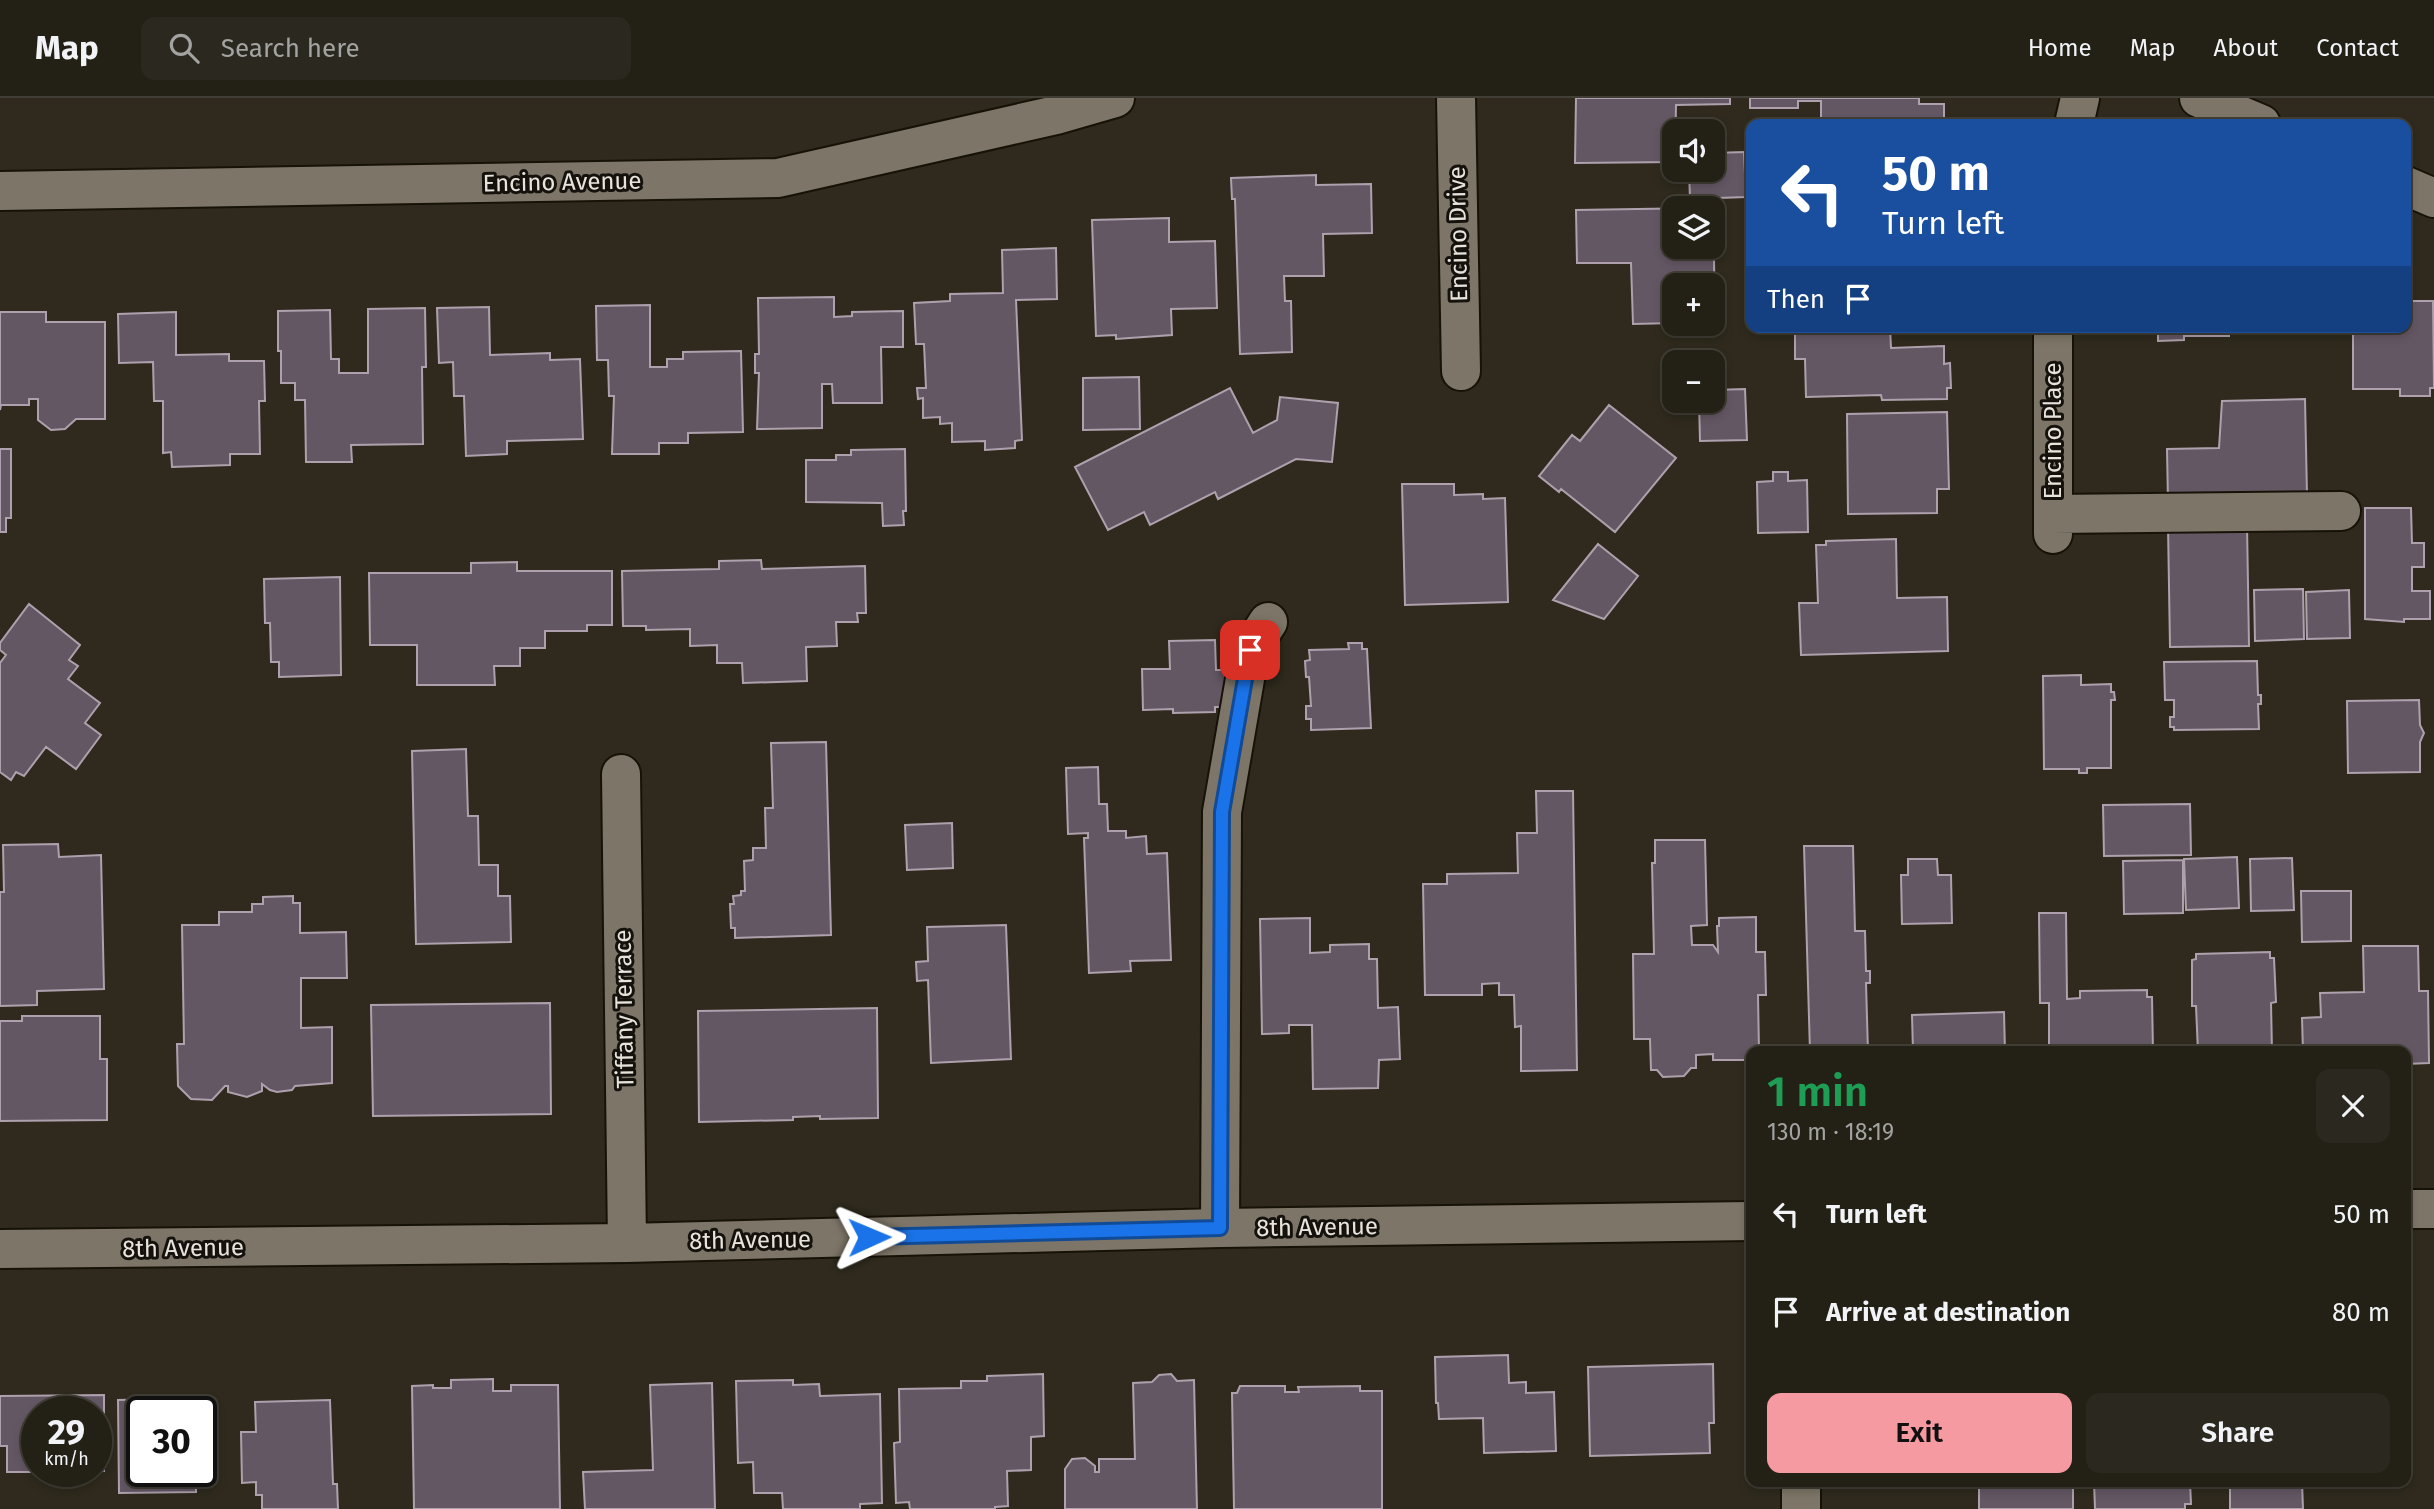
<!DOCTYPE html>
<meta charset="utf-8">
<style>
:root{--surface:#232016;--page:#2b281f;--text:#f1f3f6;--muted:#a3a3a1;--line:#403e35;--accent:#f49aa0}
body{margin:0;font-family:"Fira Sans",sans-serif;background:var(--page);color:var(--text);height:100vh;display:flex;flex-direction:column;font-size:26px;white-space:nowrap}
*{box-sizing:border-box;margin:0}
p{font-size:23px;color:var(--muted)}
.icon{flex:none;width:38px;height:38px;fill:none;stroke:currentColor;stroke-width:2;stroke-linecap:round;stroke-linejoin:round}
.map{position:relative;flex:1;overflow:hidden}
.side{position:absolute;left:1746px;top:948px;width:665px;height:441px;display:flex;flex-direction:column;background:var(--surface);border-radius:14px;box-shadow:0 4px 10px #0003,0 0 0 2px var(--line)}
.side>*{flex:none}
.banner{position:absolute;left:1746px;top:21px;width:665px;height:214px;border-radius:14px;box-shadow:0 4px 10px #0003,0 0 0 2px var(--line);background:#1a4fa0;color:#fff;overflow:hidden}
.tools{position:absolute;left:1662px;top:21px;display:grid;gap:14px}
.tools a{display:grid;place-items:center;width:63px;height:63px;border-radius:14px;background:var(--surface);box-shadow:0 4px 10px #0003,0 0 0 2px var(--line);font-size:35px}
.speed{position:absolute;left:21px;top:1298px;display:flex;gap:14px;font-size:35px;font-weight:700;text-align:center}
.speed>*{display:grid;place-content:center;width:91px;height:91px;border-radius:50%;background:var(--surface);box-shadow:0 4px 10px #0003,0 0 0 2px var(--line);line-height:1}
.speed small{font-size:18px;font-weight:400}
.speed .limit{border:4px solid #111;border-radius:10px;background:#fff;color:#111}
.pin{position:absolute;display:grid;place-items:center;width:60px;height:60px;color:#fff;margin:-30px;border-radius:14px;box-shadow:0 4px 10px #0006}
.me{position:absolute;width:77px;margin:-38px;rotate:89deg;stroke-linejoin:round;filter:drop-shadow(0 0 5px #0008)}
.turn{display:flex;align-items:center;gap:24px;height:147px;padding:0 21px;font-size:32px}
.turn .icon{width:91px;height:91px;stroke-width:2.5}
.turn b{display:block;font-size:49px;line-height:60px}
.then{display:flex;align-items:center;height:66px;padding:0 21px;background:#0003;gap:14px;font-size:26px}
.round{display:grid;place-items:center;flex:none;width:74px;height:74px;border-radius:14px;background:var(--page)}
.head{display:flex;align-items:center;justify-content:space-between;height:119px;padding:0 21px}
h1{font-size:42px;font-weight:600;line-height:52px;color:#1e9e55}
.primary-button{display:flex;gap:14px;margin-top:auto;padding:14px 21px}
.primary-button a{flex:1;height:80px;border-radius:14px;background:var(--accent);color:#111;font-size:28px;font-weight:600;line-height:80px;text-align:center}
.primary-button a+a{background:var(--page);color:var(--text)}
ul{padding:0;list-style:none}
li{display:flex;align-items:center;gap:21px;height:98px;padding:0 21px}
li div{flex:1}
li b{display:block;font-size:26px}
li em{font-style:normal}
header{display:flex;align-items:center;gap:42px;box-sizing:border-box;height:98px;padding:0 35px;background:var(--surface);border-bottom:2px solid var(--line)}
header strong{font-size:33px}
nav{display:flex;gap:38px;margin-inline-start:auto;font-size:24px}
.search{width:490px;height:63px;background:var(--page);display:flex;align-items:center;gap:18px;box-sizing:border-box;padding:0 24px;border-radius:14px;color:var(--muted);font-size:26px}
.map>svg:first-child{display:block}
.building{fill:#635763;stroke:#aea1ad;stroke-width:2}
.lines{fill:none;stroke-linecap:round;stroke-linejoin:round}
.minor-casing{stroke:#171207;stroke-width:42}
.minor{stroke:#7d7668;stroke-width:38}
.route-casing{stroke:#114b97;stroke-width:18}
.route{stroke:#1a73e8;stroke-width:12}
.labels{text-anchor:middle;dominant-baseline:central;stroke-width:6;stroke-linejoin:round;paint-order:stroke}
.street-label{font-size:24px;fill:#e8e4dc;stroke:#15120d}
</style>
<header>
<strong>Map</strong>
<div class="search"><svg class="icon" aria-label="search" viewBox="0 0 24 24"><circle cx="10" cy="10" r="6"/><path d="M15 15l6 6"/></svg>Search here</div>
<nav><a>Home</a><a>Map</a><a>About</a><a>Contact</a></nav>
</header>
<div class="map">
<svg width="2434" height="1411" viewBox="0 0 2434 1411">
<rect width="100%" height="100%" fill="#2f2a1d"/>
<path class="building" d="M 1576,0 L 1730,0 L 1730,6 L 1676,7 L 1675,64 L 1575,65 Z
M 1750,0 L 1919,0 L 1919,6 L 1944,6 L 1944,26 L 1821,26 L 1821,3 L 1798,3 L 1798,10 L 1750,10 Z
M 1744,54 L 1746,99 L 1690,101 L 1689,72 L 1713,72 L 1713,55 Z
M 1316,77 L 1316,87 L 1371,86 L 1372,135 L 1323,136 L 1324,178 L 1284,178 L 1285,203 L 1291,203 L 1292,254 L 1240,256 L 1235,101 L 1232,101 L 1231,80 Z
M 1675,110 L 1675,149 L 1701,149 L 1701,162 L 1714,162 L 1715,220 L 1713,220 L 1713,187 L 1675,187 L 1675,225 L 1633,226 L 1631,165 L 1577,165 L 1576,112 L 1700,110 Z
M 1169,120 L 1169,144 L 1215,143 L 1217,210 L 1171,211 L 1172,237 L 1116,241 L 1116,237 L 1096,238 L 1092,122 Z
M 1056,150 L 1057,201 L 1016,202 L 1022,342 L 1015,343 L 1015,350 L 985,352 L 985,343 L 952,344 L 952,325 L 940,326 L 940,319 L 923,320 L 923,300 L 918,301 L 917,290 L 926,290 L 924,246 L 916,246 L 914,205 L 950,203 L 950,196 L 1003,195 L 1002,152 Z
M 834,199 L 834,219 L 852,218 L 852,214 L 903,213 L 903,249 L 881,249 L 882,305 L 833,305 L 832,286 L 822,286 L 822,330 L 757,331 L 759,275 L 755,275 L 755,256 L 759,256 L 758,200 Z
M 2406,203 L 2433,203 L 2434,290 L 2430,290 L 2430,298 L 2400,298 L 2400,291 L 2353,291 L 2353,229 L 2406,229 Z
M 650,207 L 650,269 L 667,269 L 667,261 L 683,261 L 683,254 L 741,253 L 743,334 L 688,335 L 688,345 L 659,345 L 659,356 L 612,356 L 614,298 L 609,298 L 608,262 L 597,262 L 596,208 Z
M 489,209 L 490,257 L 550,255 L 550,262 L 580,261 L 583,341 L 507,343 L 507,356 L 466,358 L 464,298 L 454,298 L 453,264 L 439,265 L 437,210 Z
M 425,210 L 426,269 L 422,269 L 423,346 L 351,347 L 352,364 L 306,364 L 305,302 L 295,302 L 295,285 L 281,285 L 281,253 L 278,253 L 278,213 L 330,212 L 331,261 L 339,261 L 339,275 L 368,275 L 368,211 Z
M 0,214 L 46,214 L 46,224 L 105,224 L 105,321 L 76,321 L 65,331 L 51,332 L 38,322 L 38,301 L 29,301 L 29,307 L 1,307 L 0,312 Z
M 176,214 L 176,257 L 229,256 L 229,263 L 264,263 L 265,303 L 259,303 L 260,356 L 230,356 L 230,367 L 172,369 L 171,354 L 163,355 L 163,303 L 154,303 L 153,264 L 119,265 L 118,216 Z
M 1795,229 L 1890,229 L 1891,250 L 1944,248 L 1944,266 L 1950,265 L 1951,290 L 1947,290 L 1947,301 L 1882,302 L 1881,297 L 1806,299 L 1805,261 L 1795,261 Z
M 2154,229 L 2229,229 L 2229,238 L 2184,238 L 2184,242 L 2158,243 L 2158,231 L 2154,231 Z
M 1139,279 L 1140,331 L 1083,332 L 1083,280 Z
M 1230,290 L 1253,335 L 1277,322 L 1280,299 L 1338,305 L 1332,364 L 1296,361 L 1218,401 L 1215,394 L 1150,427 L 1144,414 L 1108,432 L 1075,369 Z
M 1745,291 L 1747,342 L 1700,343 L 1699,303 L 1713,303 L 1713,292 Z
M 2305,301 L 2307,397 L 2168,404 L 2167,351 L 2219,350 L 2222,303 Z
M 1609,307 L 1676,360 L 1615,434 L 1561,391 L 1559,394 L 1539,378 L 1572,337 L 1580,343 Z
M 1947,314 L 1949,391 L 1937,391 L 1937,415 L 1848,416 L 1847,316 Z
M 0,351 L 11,351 L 11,420 L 6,420 L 6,434 L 0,434 Z
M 905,351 L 906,413 L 903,413 L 904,427 L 883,428 L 882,405 L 806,404 L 806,362 L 836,362 L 836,357 L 851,357 L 851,352 Z
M 1773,374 L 1788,374 L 1788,383 L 1807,382 L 1808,434 L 1758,435 L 1757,384 L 1773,383 Z
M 1402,386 L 1454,386 L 1454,397 L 1483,396 L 1483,401 L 1505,400 L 1508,504 L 1405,507 Z
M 2365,410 L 2411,410 L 2412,445 L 2424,445 L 2424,469 L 2412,469 L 2412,493 L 2430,493 L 2430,521 L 2404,521 L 2404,524 L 2365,521 Z
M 2247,426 L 2249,548 L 2170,549 L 2168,427 Z
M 1896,441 L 1897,500 L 1947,499 L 1948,553 L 1801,557 L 1799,505 L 1818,505 L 1816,447 L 1826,447 L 1826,443 Z
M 1598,446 L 1638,478 L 1604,521 L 1553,502 Z
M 761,462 L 762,471 L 865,468 L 866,515 L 857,515 L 858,524 L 836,524 L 837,548 L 806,549 L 807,583 L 743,585 L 742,565 L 717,565 L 717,547 L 690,548 L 690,531 L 646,532 L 646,528 L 623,528 L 622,473 L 719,471 L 719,463 Z
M 517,464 L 517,473 L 612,473 L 612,527 L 587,527 L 587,533 L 545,533 L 545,550 L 520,550 L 520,568 L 494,568 L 495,587 L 417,587 L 417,547 L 370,547 L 369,475 L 471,475 L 471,465 Z
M 340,479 L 341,577 L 279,579 L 279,564 L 271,564 L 270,525 L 265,525 L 264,481 Z
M 2303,491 L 2304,541 L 2255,543 L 2254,492 Z
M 2349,492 L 2350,540 L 2307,541 L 2306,494 Z
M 29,506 L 80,547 L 69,562 L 78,568 L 68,581 L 100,605 L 85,625 L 101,637 L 76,671 L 46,649 L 24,678 L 16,674 L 11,682 L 0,674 L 0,565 L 6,557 L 0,552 L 0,545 Z
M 1215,542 L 1216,572 L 1231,572 L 1231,609 L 1215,609 L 1215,614 L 1173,615 L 1173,611 L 1143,612 L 1142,571 L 1170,571 L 1169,543 Z
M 1348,545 L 1362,545 L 1362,551 L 1367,551 L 1371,630 L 1311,632 L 1311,621 L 1306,621 L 1306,608 L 1311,608 L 1309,579 L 1306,579 L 1305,563 L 1310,562 L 1309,552 L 1349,551 Z
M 2257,563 L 2258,597 L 2261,597 L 2261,606 L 2258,606 L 2259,631 L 2174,632 L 2174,629 L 2170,629 L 2170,619 L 2174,619 L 2174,602 L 2165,602 L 2164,564 Z
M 2081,577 L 2081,587 L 2111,586 L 2111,594 L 2114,594 L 2115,602 L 2111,602 L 2111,670 L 2087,670 L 2087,675 L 2079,675 L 2079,671 L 2044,671 L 2043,578 Z
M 2419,602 L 2420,627 L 2424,635 L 2420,644 L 2420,674 L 2348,675 L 2347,603 Z
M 826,644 L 831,837 L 735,840 L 735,830 L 731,830 L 730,806 L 734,806 L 733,798 L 741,797 L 741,793 L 745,793 L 744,763 L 753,762 L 753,750 L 766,750 L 765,710 L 773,710 L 771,645 Z
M 466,651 L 468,718 L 478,718 L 479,767 L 498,767 L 498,798 L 510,798 L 511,844 L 416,846 L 412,653 Z
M 1098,669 L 1099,706 L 1107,706 L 1108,733 L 1126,733 L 1126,740 L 1146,738 L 1147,756 L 1167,755 L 1171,862 L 1130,863 L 1131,873 L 1089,875 L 1084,740 L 1088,740 L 1088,735 L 1068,736 L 1066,670 Z
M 1536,693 L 1573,693 L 1577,972 L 1521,973 L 1521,928 L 1515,929 L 1514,897 L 1499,897 L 1499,885 L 1482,886 L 1482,897 L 1425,897 L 1423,786 L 1447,786 L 1447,776 L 1518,775 L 1517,735 L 1537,735 Z
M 2190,706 L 2191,757 L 2104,758 L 2103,707 Z
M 952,725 L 953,770 L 907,772 L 905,727 Z
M 1655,742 L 1705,742 L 1707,827 L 1691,828 L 1692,847 L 1713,847 L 1718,854 L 1717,828 L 1719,828 L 1719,820 L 1756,819 L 1756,854 L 1765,854 L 1766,897 L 1758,897 L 1759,954 L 1752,954 L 1752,962 L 1713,962 L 1713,956 L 1696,957 L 1696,970 L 1691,970 L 1684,978 L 1663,979 L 1657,972 L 1651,972 L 1650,941 L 1634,941 L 1633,856 L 1654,856 L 1652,765 L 1655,765 Z
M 58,746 L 59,759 L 101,757 L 104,891 L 37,893 L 37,907 L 0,908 L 0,794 L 4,794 L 3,747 Z
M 1804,748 L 1853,748 L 1855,833 L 1865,833 L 1866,873 L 1870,873 L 1870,885 L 1866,885 L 1868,954 L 1810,954 Z
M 2237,759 L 2239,810 L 2186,812 L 2184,761 Z
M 2292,760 L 2294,812 L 2251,813 L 2250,761 Z
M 1908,761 L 1937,761 L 1938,777 L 1951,777 L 1952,825 L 1902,826 L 1901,777 L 1908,777 Z
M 2183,762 L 2183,815 L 2124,816 L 2123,763 Z
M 2301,793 L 2351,793 L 2351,843 L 2302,844 Z
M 293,798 L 293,805 L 300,805 L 300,835 L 346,834 L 347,880 L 301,880 L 301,930 L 332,929 L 332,985 L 295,988 L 292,992 L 277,994 L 270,992 L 262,986 L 262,993 L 247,999 L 228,994 L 228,988 L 225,988 L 212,1002 L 191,1001 L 178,988 L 177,946 L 184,946 L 182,827 L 219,827 L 219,814 L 252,814 L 252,806 L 263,806 L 263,799 Z
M 2039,815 L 2066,815 L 2067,901 L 2080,900 L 2080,893 L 2147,892 L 2147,899 L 2152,899 L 2153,954 L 2049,954 L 2049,905 L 2040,905 Z
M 1310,820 L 1310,855 L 1330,854 L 1330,847 L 1369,846 L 1369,861 L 1377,861 L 1378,910 L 1398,909 L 1400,961 L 1379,962 L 1378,990 L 1313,991 L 1312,927 L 1289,927 L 1289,935 L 1262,936 L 1260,821 Z
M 1006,827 L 1011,961 L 931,965 L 928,882 L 917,883 L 916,864 L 928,863 L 927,829 Z
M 2363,848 L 2418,848 L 2419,893 L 2428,893 L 2429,965 L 2406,966 L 2406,954 L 2303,954 L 2302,920 L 2321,919 L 2320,895 L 2364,894 Z
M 2270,854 L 2270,860 L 2274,860 L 2276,904 L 2271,905 L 2272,954 L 2198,954 L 2196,908 L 2192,908 L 2192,862 L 2196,861 L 2196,856 Z
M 550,905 L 551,1016 L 373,1018 L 371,907 Z
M 877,910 L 878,1020 L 820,1021 L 820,1018 L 793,1019 L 793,1022 L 699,1024 L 698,913 Z
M 2004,914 L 2005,954 L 1913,954 L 1912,917 Z
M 22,918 L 100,918 L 100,961 L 107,961 L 107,1022 L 0,1023 L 0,923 L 22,923 Z
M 1508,1257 L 1509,1285 L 1526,1284 L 1526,1295 L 1554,1294 L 1556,1353 L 1484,1355 L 1483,1320 L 1439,1321 L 1438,1305 L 1436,1305 L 1435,1259 Z
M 1713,1266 L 1714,1325 L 1709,1325 L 1710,1355 L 1590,1358 L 1588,1269 Z
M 1043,1276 L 1044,1338 L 1031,1339 L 1031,1372 L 1007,1373 L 1008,1408 L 995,1409 L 995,1411 L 910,1411 L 909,1404 L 896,1405 L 894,1345 L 900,1344 L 899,1291 L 961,1290 L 961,1283 L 987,1283 L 987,1278 Z
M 1171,1276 L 1177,1283 L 1194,1282 L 1197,1411 L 1065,1411 L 1065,1371 L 1072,1361 L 1085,1360 L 1095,1368 L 1095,1374 L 1099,1374 L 1099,1361 L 1135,1361 L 1133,1285 L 1152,1284 L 1159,1277 Z
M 493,1281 L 493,1293 L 511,1293 L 511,1287 L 558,1287 L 560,1411 L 414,1411 L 412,1288 L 433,1287 L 433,1290 L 451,1290 L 451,1282 Z
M 793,1282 L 793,1287 L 819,1286 L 820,1298 L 880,1296 L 882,1405 L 860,1406 L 860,1411 L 783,1411 L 782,1395 L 754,1395 L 753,1364 L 738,1365 L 736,1283 Z
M 712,1285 L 715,1411 L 585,1411 L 583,1374 L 653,1372 L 650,1287 Z
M 1240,1288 L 1285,1288 L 1285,1294 L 1299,1294 L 1298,1289 L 1360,1288 L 1360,1293 L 1382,1293 L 1382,1411 L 1234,1411 L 1232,1295 L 1237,1295 Z
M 104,1297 L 104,1373 L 96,1373 L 96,1314 L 37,1314 L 37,1374 L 47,1374 L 7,1374 L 7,1348 L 0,1348 L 0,1298 Z
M 203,1300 L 203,1365 L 201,1365 L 201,1314 L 142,1314 L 142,1374 L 196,1374 L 196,1394 L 119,1395 L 118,1302 Z
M 330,1302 L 333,1386 L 337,1386 L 338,1411 L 262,1411 L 262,1397 L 256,1397 L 256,1384 L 242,1385 L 241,1334 L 256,1334 L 255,1304 Z
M 1983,1384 L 2073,1384 L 2073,1411 L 1979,1411 L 1979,1387 L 1983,1387 Z
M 2094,1384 L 2190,1384 L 2191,1406 L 2185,1406 L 2185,1411 L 2095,1411 Z
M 2230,1384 L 2302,1384 L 2303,1411 L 2230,1411 Z"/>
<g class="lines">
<defs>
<path id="minor" d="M 1456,0 L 1461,273
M 2199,0 L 2261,26
M 2074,26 L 2080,0
M 2406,88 L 2434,100
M 0,93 L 778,80 L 1056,17 L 1115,0
M 2053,229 L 2053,436
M 2053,416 L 2341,413
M 621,676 L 627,1145
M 2406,1111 L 2434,1111
M 1220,1130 L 1222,714 L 1250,552 L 1268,524
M 0,1151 L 627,1145 L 1220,1130 L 1752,1123
M 1801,1384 L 1801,1411"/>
</defs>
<use href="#minor" class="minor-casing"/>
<use href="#minor" class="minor"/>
</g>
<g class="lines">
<defs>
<path id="route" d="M 869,1139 L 1220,1130 L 1222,714 L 1250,552"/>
</defs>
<use href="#route" class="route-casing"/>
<use href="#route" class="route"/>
</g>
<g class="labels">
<g class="street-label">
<text transform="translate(562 84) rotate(-1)">Encino Avenue</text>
<text transform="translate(1458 136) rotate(-91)">Encino Drive</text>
<text transform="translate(2053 333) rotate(-90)">Encino Place</text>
<text transform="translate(624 911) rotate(-91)">Tiffany Terrace</text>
<text transform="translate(1317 1129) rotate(-1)">8th Avenue</text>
<text transform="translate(750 1142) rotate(-1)">8th Avenue</text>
<text transform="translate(183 1150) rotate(-1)">8th Avenue</text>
</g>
</g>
</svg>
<div class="tools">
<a><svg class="icon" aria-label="sound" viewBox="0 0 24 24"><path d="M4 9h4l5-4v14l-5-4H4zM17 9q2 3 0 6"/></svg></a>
<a><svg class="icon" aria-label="layers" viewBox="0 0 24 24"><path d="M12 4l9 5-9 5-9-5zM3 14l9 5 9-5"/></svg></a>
<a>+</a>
<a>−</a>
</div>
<div class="speed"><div>29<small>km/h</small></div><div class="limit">30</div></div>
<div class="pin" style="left:1250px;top:552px;background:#d93025"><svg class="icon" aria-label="arrive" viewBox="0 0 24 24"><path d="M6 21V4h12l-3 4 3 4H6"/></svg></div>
<svg class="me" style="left:869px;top:1139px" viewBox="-20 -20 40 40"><path d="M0-17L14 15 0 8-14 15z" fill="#1a73e8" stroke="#fff" stroke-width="4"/></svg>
<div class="banner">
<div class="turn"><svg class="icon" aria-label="left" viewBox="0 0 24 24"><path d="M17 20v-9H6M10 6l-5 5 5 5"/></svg><div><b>50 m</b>Turn left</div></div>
<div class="then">Then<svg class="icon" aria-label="arrive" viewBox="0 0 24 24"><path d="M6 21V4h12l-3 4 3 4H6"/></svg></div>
</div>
<section class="side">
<div class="head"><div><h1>1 min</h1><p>130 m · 18:19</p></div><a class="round"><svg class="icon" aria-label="close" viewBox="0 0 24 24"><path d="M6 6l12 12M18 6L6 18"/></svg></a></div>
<ul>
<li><svg class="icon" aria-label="left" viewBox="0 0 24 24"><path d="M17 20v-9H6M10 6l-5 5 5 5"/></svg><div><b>Turn left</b></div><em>50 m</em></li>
<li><svg class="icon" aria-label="arrive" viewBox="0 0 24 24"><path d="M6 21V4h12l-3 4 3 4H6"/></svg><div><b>Arrive at destination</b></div><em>80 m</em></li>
</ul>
<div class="primary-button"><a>Exit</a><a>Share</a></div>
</section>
</div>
